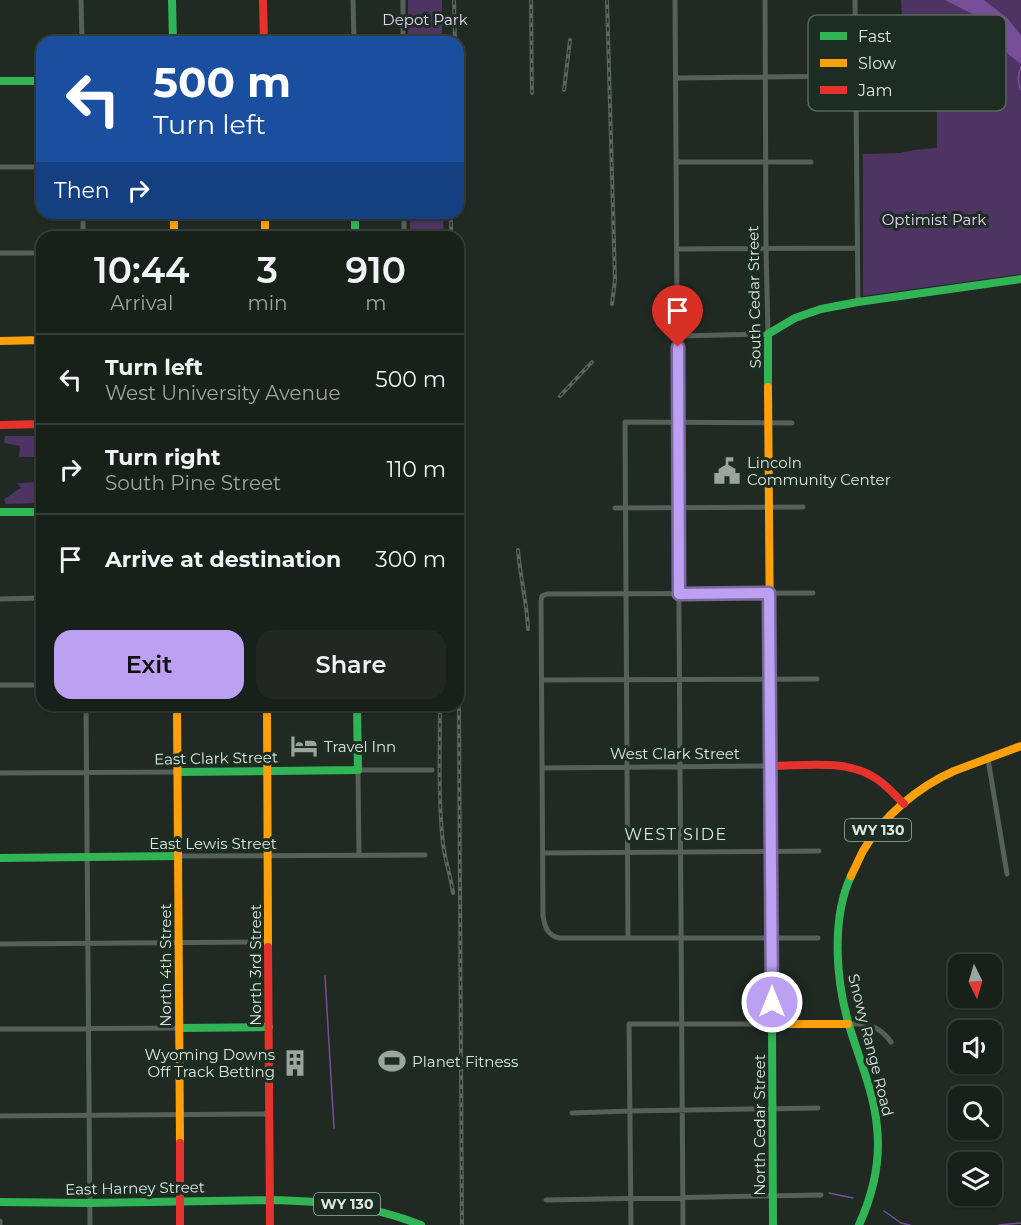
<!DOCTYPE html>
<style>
:root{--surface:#18201a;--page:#212823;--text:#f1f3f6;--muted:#9fa3a2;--line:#363e39;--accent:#bca0f2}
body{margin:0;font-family:Montserrat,sans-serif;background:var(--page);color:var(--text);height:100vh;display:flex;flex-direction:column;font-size:22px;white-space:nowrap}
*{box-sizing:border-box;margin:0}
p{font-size:20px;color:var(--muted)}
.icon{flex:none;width:33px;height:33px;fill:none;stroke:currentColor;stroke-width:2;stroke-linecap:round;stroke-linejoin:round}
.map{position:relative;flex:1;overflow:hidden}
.side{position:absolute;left:36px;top:231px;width:428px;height:480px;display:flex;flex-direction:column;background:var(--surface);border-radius:18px;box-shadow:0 2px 4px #0004,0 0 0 2px var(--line)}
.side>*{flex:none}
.banner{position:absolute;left:36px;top:36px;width:428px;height:183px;border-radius:18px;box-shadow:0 2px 4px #0004,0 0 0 2px var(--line);background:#1a4fa0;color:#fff;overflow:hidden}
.needle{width:39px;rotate:175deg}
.controls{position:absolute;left:948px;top:954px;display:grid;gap:12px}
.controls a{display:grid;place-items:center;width:54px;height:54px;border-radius:12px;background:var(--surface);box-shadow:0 2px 4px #0004,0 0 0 2px var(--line);font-size:30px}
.pin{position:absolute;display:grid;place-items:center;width:51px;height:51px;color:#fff;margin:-62px -26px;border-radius:50% 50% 50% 0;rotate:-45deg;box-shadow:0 0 6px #0007}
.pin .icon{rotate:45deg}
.me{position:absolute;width:66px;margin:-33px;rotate:0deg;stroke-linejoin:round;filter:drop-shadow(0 0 4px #0008)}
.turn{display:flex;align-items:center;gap:21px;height:126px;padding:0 18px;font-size:27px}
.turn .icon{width:78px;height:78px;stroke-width:2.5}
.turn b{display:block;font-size:42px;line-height:51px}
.then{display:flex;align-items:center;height:57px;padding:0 18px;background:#0003;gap:12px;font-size:22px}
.eta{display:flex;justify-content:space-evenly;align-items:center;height:102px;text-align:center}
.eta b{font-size:36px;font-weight:600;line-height:42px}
.primary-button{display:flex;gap:12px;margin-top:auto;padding:12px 18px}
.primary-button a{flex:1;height:69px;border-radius:18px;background:var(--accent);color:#111;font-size:24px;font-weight:600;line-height:69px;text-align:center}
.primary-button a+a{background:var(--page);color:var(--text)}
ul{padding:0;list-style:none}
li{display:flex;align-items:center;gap:18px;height:90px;padding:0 18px;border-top:2px solid var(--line)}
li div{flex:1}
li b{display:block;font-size:22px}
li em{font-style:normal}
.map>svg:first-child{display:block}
.green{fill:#4e3462}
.water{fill:#774e97}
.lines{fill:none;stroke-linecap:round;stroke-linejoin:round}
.stream{stroke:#774e97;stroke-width:1.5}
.street{stroke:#556058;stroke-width:5}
.fast{stroke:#30b455;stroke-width:8}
.slow{stroke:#ff9f0a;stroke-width:8}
.jam{stroke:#e5322d;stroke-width:8}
.rail-casing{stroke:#5b655e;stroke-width:4}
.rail{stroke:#1d2d21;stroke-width:1.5;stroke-dasharray:4.5;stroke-linecap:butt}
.route-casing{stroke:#7a689d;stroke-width:15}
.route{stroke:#bca0f2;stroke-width:10}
.labels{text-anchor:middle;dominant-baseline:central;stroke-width:6;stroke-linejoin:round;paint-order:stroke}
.shield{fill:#1d2d21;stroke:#a3afa6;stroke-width:1.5}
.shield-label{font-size:14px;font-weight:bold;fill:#dde7df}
.park-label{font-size:15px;fill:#e8d1fd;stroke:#1d2d21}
.street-label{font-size:15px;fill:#dde7df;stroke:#1d2d21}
.poi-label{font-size:15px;fill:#dde7df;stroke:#1d2d21;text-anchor:start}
.neighbourhood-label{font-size:16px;letter-spacing:1.5px;fill:#dde7df;stroke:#1d2d21}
.key{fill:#1d2d21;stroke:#57655a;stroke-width:1.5}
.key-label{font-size:16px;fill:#dde7df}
</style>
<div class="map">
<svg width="1021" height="1225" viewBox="0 0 1021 1225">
<rect width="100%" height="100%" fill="#202a23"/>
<path class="green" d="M 408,0 L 442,0 L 442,42 L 408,42 Z
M 901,0 L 1021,0 L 1021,274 L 863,296 L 863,154 L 900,153 L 914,150 L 937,148 L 937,102 L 907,104 Z
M 410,213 L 443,213 L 444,237 L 410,237 Z
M 5,436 L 42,436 L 42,457 L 19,457 L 20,446 L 4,443 Z
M 42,482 L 42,503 L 6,504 L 4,499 C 11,496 14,491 21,488 L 17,483 Z"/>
<path class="water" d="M 945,0 L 984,0 L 1007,18 L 1021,35 L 1021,64 L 1009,55 L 986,21 Z"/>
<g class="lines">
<path class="stream" d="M 1021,67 C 1018,76 1017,81 1021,90
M 906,72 L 925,70 L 948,52 L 970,42 L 981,35 L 988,25
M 325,976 L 334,1128
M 829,1193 L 853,1198
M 884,1211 L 901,1223 L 910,1225
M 999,1225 L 1021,1223"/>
<path class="street" d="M 81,0 L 82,42
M 353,0 L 354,42
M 403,0 L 403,42
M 675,0 L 683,1225
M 855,0 L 858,302
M 676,78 L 856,76
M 676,162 L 811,162
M 0,167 L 42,167
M 83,213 L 83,237
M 404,213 L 404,237
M 677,249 L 857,248
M 0,253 L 42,253
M 678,336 L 768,334 L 766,249 L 765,0
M 615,508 L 803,507
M 813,593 L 547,594 L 542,596 L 541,601 L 543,916 C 545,927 547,935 559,938 L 818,938
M 0,599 L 42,598
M 542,680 L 817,679
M 0,685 L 42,685
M 86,705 L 90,1225
M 988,759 L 1007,874
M 542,768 L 770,766
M 0,773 L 177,772
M 543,853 L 819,851
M 359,855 L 358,770 L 432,770
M 178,856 L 425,855
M 628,938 L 625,422 L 792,423
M 0,944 L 269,942
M 848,1024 C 867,1023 880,1026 891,1042
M 0,1029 L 179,1028
M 572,1113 L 629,1111 L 818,1108
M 0,1116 L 270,1114
M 546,1200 L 821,1195
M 0,1221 L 0,1225
M 631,1225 L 629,1024 L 772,1024"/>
<path class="fast" d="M 172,0 L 173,42
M 0,81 L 42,81
M 355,213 L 355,237
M 768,387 L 768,334 L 795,318 L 821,309 L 858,302 L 1021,279
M 0,512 L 42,512
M 770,639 L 773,1225
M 177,772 L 358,770 L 357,705
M 0,858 L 178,856
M 851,876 C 831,919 836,981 849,1025 C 859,1059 874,1092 877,1127 C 881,1162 873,1194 859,1225
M 179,1028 L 269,1027
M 270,1200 C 324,1201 371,1205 421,1225
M 0,1202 L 89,1203 L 270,1200"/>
<path class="slow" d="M 174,213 L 174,237
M 265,213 L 265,237
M 0,341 L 42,340
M 768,387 L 770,639
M 177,705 L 180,1143
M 267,705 L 268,947
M 851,876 C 855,868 859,859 863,851 C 883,816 918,787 954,771 L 1021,746
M 772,1024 L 848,1024"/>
<path class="jam" d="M 263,0 L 264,42
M 0,425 L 42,424
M 770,766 C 803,766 843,759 872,776 C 885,783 894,794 904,804
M 268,947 L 270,1225
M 180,1143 L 180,1225"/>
<defs>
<path id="rail" d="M 454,0 L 455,42
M 531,0 L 532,93
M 607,0 L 615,280 L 612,304
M 564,90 L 570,40
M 451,213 L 451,237
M 560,396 L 592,362
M 518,550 C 520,577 527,602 528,629
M 458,558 L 462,1225
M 440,705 C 440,751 438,798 443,844 C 445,860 451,877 453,893"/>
</defs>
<use href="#rail" class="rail-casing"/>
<use href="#rail" class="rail"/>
</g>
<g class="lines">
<defs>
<path id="route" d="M 678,347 L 679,594 L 769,593 L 772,1002"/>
</defs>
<use href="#route" class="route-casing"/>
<use href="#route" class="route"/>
</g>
<defs>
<symbol id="civic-bare" viewBox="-9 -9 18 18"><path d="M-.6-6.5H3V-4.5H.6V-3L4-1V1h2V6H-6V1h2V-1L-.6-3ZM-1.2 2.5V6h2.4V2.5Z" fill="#9ba59d" stroke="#1d2d21" stroke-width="2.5" paint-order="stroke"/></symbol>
<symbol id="hotel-bare" viewBox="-9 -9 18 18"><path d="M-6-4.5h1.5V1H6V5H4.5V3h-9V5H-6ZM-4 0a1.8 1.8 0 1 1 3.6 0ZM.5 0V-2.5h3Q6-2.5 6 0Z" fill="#9ba59d" stroke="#1d2d21" stroke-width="2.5" paint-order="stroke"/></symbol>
<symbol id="stadium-bare" viewBox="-9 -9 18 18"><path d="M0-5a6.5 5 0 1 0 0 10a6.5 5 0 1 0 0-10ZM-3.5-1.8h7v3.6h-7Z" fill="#9ba59d" stroke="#1d2d21" stroke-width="2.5" paint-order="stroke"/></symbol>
<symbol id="building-bare" viewBox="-9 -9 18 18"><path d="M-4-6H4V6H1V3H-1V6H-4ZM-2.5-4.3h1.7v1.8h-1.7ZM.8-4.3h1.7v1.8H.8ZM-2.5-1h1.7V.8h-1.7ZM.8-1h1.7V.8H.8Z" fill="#9ba59d" stroke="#1d2d21" stroke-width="2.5" paint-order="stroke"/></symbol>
</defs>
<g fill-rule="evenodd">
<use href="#civic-bare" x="708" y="452" width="38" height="38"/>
<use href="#hotel-bare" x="285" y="727" width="38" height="38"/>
<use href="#stadium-bare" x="373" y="1042" width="38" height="38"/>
<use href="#building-bare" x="276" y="1044" width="38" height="38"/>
</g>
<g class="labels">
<g class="shield">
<rect x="845" y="819" width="66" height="22" rx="4.5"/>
<rect x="314" y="1193" width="66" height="22" rx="4.5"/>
</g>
<g class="shield-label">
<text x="878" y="830">WY 130</text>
<text x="347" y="1204">WY 130</text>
</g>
<g class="park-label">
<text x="425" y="19">Depot Park</text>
<text x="934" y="219">Optimist Park</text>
</g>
<g class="street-label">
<text transform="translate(754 297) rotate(-91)">South Cedar Street</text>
<text x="675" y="753">West Clark Street</text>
<text transform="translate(216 758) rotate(-1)">East Clark Street</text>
<text x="213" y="843">East Lewis Street</text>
<text transform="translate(165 965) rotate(-90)">North 4th Street</text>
<text transform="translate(255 965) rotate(-90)">North 3rd Street</text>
<text transform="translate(871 1045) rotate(76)">Snowy Range Road</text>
<text transform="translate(759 1125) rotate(-90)">North Cedar Street</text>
<text transform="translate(135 1188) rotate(-1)">East Harney Street</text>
</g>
<g class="poi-label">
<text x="747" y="462">Lincoln<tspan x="747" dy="17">Community Center</tspan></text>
<text x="324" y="746">Travel Inn</text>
<text x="275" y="1054" text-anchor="end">Wyoming Downs<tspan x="275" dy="17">Off Track Betting</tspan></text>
<text x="412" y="1061">Planet Fitness</text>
</g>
<g class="neighbourhood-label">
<text x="676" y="834">WEST SIDE</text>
</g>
</g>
<rect x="808" y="15" width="198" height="96" rx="9" class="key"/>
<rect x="820" y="32" width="27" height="8" fill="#30b455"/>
<rect x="820" y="59" width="27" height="8" fill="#ff9f0a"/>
<rect x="820" y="86" width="27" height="8" fill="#e5322d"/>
<g class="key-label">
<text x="858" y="42">Fast</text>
<text x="858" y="69">Slow</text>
<text x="858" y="96">Jam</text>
</g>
</svg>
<div class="controls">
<a><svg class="needle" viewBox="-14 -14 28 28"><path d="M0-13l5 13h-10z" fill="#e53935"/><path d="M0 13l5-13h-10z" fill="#9fa3a2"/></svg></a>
<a><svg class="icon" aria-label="sound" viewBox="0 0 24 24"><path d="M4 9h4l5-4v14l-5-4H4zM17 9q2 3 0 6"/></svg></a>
<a><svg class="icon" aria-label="search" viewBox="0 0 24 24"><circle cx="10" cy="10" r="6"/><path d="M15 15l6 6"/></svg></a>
<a><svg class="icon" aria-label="layers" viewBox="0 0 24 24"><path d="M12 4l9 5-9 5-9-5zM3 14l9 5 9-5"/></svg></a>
</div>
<div class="pin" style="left:678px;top:347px;background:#d93025"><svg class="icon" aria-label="arrive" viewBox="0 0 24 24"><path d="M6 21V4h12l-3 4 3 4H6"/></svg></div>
<svg class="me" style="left:772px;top:1002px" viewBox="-20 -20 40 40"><circle r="17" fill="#bca0f2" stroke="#fff" stroke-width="3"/><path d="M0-11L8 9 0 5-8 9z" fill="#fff"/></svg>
<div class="banner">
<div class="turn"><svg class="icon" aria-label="left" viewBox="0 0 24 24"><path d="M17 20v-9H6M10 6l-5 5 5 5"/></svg><div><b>500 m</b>Turn left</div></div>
<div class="then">Then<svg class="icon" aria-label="right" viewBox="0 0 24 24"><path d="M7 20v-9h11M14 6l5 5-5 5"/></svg></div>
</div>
<section class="side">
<div class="eta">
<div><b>10:44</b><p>Arrival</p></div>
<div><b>3</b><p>min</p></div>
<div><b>910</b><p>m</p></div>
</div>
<ul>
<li><svg class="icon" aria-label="left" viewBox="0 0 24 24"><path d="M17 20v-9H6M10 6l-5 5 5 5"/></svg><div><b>Turn left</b><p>West University Avenue</p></div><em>500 m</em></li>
<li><svg class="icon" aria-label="right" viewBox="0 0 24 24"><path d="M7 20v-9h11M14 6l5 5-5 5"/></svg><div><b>Turn right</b><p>South Pine Street</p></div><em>110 m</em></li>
<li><svg class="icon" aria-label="arrive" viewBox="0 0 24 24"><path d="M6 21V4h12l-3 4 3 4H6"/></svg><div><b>Arrive at destination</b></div><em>300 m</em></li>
</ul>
<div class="primary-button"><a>Exit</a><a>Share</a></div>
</section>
</div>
